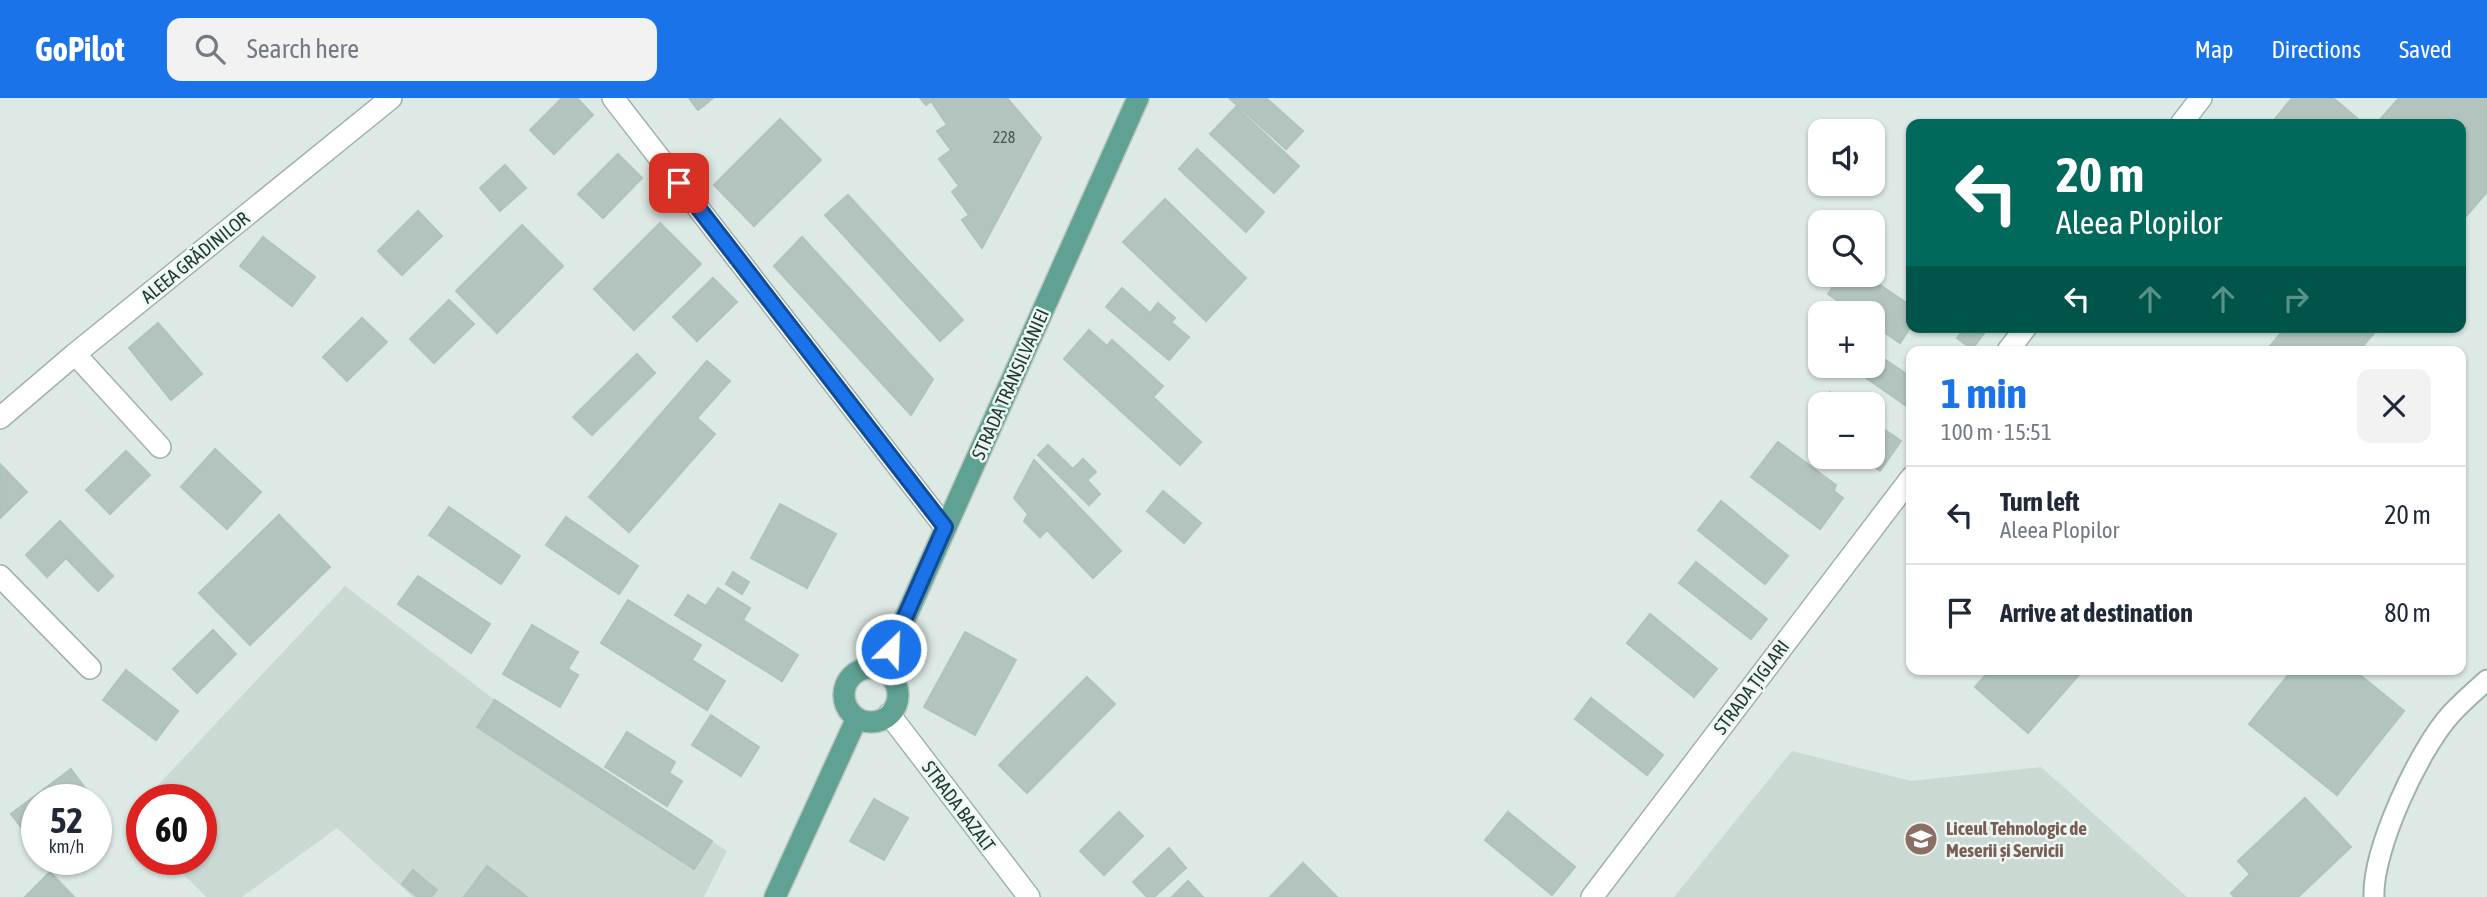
<!DOCTYPE html>
<meta charset="utf-8">
<style>
:root{--surface:#fff;--page:#f2f2f3;--text:#1f2937;--muted:#747a83;--line:#e0e1e3;--accent:#1a73e8}
body{margin:0;font-family:"Asap Condensed",sans-serif;background:var(--page);color:var(--text);height:100vh;display:flex;flex-direction:column;font-size:26px;white-space:nowrap}
*{box-sizing:border-box;margin:0}
p{font-size:23px;color:var(--muted)}
.icon{flex:none;width:38px;height:38px;fill:none;stroke:currentColor;stroke-width:2;stroke-linecap:round;stroke-linejoin:round}
.map{position:relative;flex:1;overflow:hidden}
.panel{position:absolute;left:1906px;top:248px;width:560px;height:329px;display:flex;flex-direction:column;background:var(--surface);border-radius:14px;box-shadow:0 2px 5px #0004}
.panel>*{flex:none}
.banner{position:absolute;left:1906px;top:21px;width:560px;height:214px;border-radius:14px;box-shadow:0 2px 5px #0004;background:#00695c;color:#fff;overflow:hidden}
.controls{position:absolute;left:1808px;top:21px;display:grid;gap:14px}
.controls a{display:grid;place-items:center;width:77px;height:77px;border-radius:14px;background:var(--surface);box-shadow:0 2px 5px #0004;font-size:35px}
.speed{position:absolute;left:21px;top:686px;display:flex;gap:14px;font-size:35px;font-weight:700;text-align:center}
.speed>*{display:grid;place-content:center;width:91px;height:91px;border-radius:50%;background:var(--surface);box-shadow:0 2px 5px #0004;line-height:1}
.speed small{font-size:18px;font-weight:400}
.speed .limit{border:10px solid #d22;background:#fff;color:#111}
.pin{position:absolute;display:grid;place-items:center;width:60px;height:60px;color:#fff;margin:-30px;border-radius:14px;box-shadow:0 4px 10px #0006}
.me{position:absolute;width:77px;margin:-38px;rotate:24deg;stroke-linejoin:round;filter:drop-shadow(0 0 5px #0008)}
.turn{display:flex;align-items:center;gap:24px;height:147px;padding:0 35px;font-size:32px}
.turn .icon{width:91px;height:91px;stroke-width:2.5}
.turn b{display:block;font-size:49px;line-height:60px}
.lanes{display:flex;align-items:center;height:66px;padding:0 35px;background:#0003;justify-content:center;gap:35px;direction:ltr}
.lanes .off{opacity:.35}
.round{display:grid;place-items:center;flex:none;width:74px;height:74px;border-radius:14px;background:var(--page)}
.summary{display:flex;align-items:center;justify-content:space-between;height:119px;padding:0 35px}
h1{font-size:42px;font-weight:700;line-height:52px;color:var(--accent)}
ul{padding:0;list-style:none}
li{display:flex;align-items:center;gap:21px;height:98px;padding:0 35px;border-top:2px solid var(--line)}
li div{flex:1}
li b{display:block;font-size:26px}
li em{font-style:normal}
header{display:flex;align-items:center;gap:42px;box-sizing:border-box;height:98px;padding:0 35px;background:var(--accent);color:#fff}
header strong{font-size:33px}
nav{display:flex;gap:38px;margin-inline-start:auto;font-size:24px}
.search{width:490px;height:63px;background:var(--page);display:flex;align-items:center;gap:18px;box-sizing:border-box;padding:0 24px;border-radius:14px;color:var(--muted);font-size:26px}
.map>svg:first-child{display:block}
.built{fill:#cbd9d3}
.building{fill:#b2c4bd;stroke:#afc3bb;stroke-width:2}
.lines{fill:none;stroke-linecap:round;stroke-linejoin:round}
.service-casing{stroke:#a0b1ab;stroke-width:23}
.minor-casing{stroke:#a0b1ab;stroke-width:24}
.secondary-casing{stroke:#9bb5ad;stroke-width:24}
.primary-casing{stroke:#bcc4c2;stroke-width:24}
.service{stroke:#fff;stroke-width:19}
.minor{stroke:#fff;stroke-width:21}
.secondary{stroke:#fff;stroke-width:21}
.primary{stroke:#5fa192;stroke-width:21}
.route-casing{stroke:#114b97;stroke-width:18}
.route{stroke:#1a73e8;stroke-width:12}
.labels{text-anchor:middle;dominant-baseline:central;stroke-width:5;stroke-linejoin:round;paint-order:stroke}
.number-label{font-size:16px;fill:#435c55}
.street-label{font-size:19px;fill:#1e3932;stroke:#edf6f2}
.education-label{font-size:19px;font-weight:bold;fill:#785e54;stroke:#edf6f2;text-anchor:start}
</style>
<header>
<strong>GoPilot</strong>
<div class="search"><svg class="icon" aria-label="search" viewBox="0 0 24 24"><circle cx="10" cy="10" r="6"/><path d="M15 15l6 6"/></svg>Search here</div>
<nav><a>Map</a><a>Directions</a><a>Saved</a></nav>
</header>
<div class="map">
<svg width="2487" height="799" viewBox="0 0 2487 799">
<rect width="100%" height="100%" fill="#dde9e4"/>
<path class="built" d="M 345,488 L 495,602 L 727,753 L 704,799 L 413,799 L 337,730 L 242,799 L 206,799 L 168,761 L 201,761 L 201,702 L 144,702 Z
M 1792,653 L 1911,683 L 2041,669 L 2187,799 L 1674,799 Z
M 142,704 L 142,735 L 127,720 Z"/>
<path class="building" d="M 562,0 L 577,0 L 593,17 L 554,56 L 530,32 Z
M 689,0 L 713,0 L 698,12 Z
M 920,0 L 1007,0 L 1041,40 L 982,150 L 962,122 L 969,117 L 952,94 L 959,88 L 939,61 L 951,52 L 937,33 L 947,27 L 931,3 L 926,7 Z
M 1229,0 L 1266,0 L 1303,33 L 1286,51 Z
M 2292,0 L 2333,0 L 2364,26 L 2271,26 Z
M 2399,0 L 2487,0 L 2487,94 L 2460,125 L 2460,26 L 2376,26 Z
M 1236,9 L 1299,68 L 1274,95 L 1210,36 Z
M 780,21 L 821,62 L 754,128 L 714,87 Z
M 1197,51 L 1264,114 L 1246,134 L 1179,71 Z
M 618,56 L 642,80 L 603,120 L 578,96 Z
M 505,67 L 526,90 L 500,113 L 480,90 Z
M 848,97 L 963,222 L 940,243 L 825,117 Z
M 1165,101 L 1246,180 L 1206,223 L 1123,144 Z
M 418,113 L 442,138 L 402,177 L 378,153 Z
M 660,125 L 701,166 L 634,232 L 594,191 Z
M 522,127 L 563,168 L 497,235 L 456,193 Z
M 263,139 L 315,179 L 292,208 L 240,168 Z
M 802,139 L 933,281 L 911,317 L 774,168 Z
M 1841,177 L 1865,177 L 1911,208 L 1911,228 L 1900,245 L 1872,226 L 1872,215 L 1856,215 L 1828,196 Z
M 713,180 L 737,204 L 697,243 L 673,219 Z
M 1122,190 L 1150,215 L 1158,205 L 1175,220 L 1171,224 L 1189,239 L 1169,262 L 1106,209 Z
M 449,202 L 474,226 L 434,265 L 410,241 Z
M 362,220 L 387,244 L 347,283 L 323,259 Z
M 158,225 L 202,276 L 171,302 L 129,250 Z
M 1958,229 L 1987,229 L 1988,230 L 1972,251 L 1957,240 L 1963,233 Z
M 2286,229 L 2379,229 L 2358,254 L 2265,254 Z
M 1089,232 L 1107,248 L 1112,242 L 1163,288 L 1153,299 L 1201,344 L 1180,367 L 1064,261 Z
M 1872,253 L 1911,279 L 1911,311 L 1849,268 L 1872,268 Z
M 637,256 L 655,275 L 592,337 L 573,319 Z
M 707,263 L 730,283 L 697,320 L 715,336 L 629,434 L 589,399 Z
M 1830,294 L 1848,306 L 1821,306 Z
M 1820,308 L 1820,332 L 1809,325 Z
M 1872,323 L 1901,343 L 1880,373 L 1859,359 L 1872,359 Z
M 1778,344 L 1836,387 L 1834,393 L 1843,400 L 1820,431 L 1751,379 Z
M 1048,347 L 1073,371 L 1083,361 L 1096,374 L 1087,382 L 1100,396 L 1089,407 L 1038,357 Z
M 215,351 L 261,394 L 227,431 L 181,389 Z
M 126,353 L 150,377 L 110,416 L 86,392 Z
M 1034,362 L 1121,453 L 1093,480 L 1047,432 L 1040,439 L 1024,423 L 1028,416 L 1014,400 Z
M 0,366 L 27,394 L 0,420 Z
M 1163,393 L 1201,425 L 1184,445 L 1147,413 Z
M 1721,403 L 1788,458 L 1765,486 L 1698,432 Z
M 780,406 L 836,436 L 807,490 L 751,460 Z
M 449,409 L 520,458 L 501,486 L 429,437 Z
M 279,417 L 330,469 L 250,547 L 199,495 Z
M 566,419 L 638,468 L 619,496 L 546,447 Z
M 60,423 L 113,478 L 98,493 L 66,460 L 47,479 L 26,457 Z
M 1696,464 L 1767,521 L 1751,541 L 1679,485 Z
M 733,474 L 749,484 L 742,496 L 726,486 Z
M 418,478 L 490,526 L 471,555 L 398,506 Z
M 718,490 L 750,510 L 743,522 L 798,557 L 782,583 L 675,517 L 688,497 L 706,508 Z
M 628,502 L 701,547 L 692,562 L 725,583 L 707,612 L 601,545 Z
M 1650,516 L 1717,571 L 1694,599 L 1627,545 Z
M 532,527 L 578,554 L 568,571 L 578,577 L 560,609 L 503,576 Z
M 213,532 L 236,556 L 197,595 L 173,571 Z
M 965,534 L 1016,562 L 975,637 L 924,609 Z
M 126,572 L 178,613 L 156,642 L 103,602 Z
M 1990,572 L 2083,572 L 2028,635 L 1975,589 Z
M 2292,572 L 2354,572 L 2404,613 L 2337,697 L 2249,626 Z
M 1087,579 L 1115,606 L 1027,695 L 999,667 Z
M 1591,600 L 1663,657 L 1647,677 L 1575,621 Z
M 495,602 L 712,743 L 694,771 L 477,629 Z
M 711,617 L 759,649 L 741,678 L 692,647 Z
M 627,634 L 675,664 L 669,675 L 682,683 L 667,708 L 605,669 Z
M 71,671 L 94,702 L 37,702 L 37,750 L 11,716 Z
M 2305,700 L 2351,749 L 2298,799 L 2234,799 L 2231,795 L 2250,776 L 2238,763 Z
M 874,701 L 908,720 L 884,762 L 850,743 Z
M 1119,714 L 1143,738 L 1104,777 L 1080,753 Z
M 1508,714 L 1575,769 L 1552,797 L 1485,742 Z
M 1169,750 L 1186,770 L 1154,799 L 1147,799 L 1133,784 Z
M 1303,765 L 1337,799 L 1270,799 Z
M 487,768 L 527,799 L 464,799 Z
M 413,772 L 437,792 L 431,799 L 418,799 L 402,786 Z
M 50,774 L 74,799 L 25,799 Z
M 1188,783 L 1203,799 L 1172,799 Z"/>
<g class="lines">
<defs>
<path id="service" d="M 2374,799 C 2372,752 2419,651 2451,616 C 2462,604 2475,593 2487,582"/>
<path id="minor" d="M 613,0 L 945,429
M 2181,26 L 2201,0
M 2007,254 L 2026,229
M 75,256 L 160,349
M 0,320 L 75,256 L 391,0
M 0,478 L 90,570
M 1592,799 L 1911,380"/>
<path id="secondary" d="M 889,616 L 1029,799"/>
<path id="primary" d="M844 597a27 27 0 1 1 54 0a27 27 0 1 1-54 0Z
M 882,572 L 1138,0
M 775,799 L 857,620"/>
</defs>
<use href="#service" class="service-casing"/>
<use href="#minor" class="minor-casing"/>
<use href="#secondary" class="secondary-casing"/>
<use href="#primary" class="primary-casing"/>
<use href="#service" class="service"/>
<use href="#minor" class="minor"/>
<use href="#secondary" class="secondary"/>
<use href="#primary" class="primary"/>
</g>
<g class="lines">
<defs>
<path id="route" d="M 679,85 L 945,429 L 891,551"/>
</defs>
<use href="#route" class="route-casing"/>
<use href="#route" class="route"/>
</g>
<defs>
<symbol id="school-disc" viewBox="-11 -11 22 22"><circle r="9.5" fill="#8d6e63" stroke="#edf6f2"/><path d="M0-5L7-2L0 1L-7-2ZM-4 1L0 2.5L4 1V4Q0 6-4 4Z" fill="#fff"/></symbol>
</defs>
<g fill-rule="evenodd">
<use href="#school-disc" x="1902" y="722" width="38" height="38"/>
</g>
<g class="labels">
<g class="number-label">
<text x="1004" y="39">228</text>
</g>
<g class="street-label">
<text transform="translate(195 159) rotate(-39)">ALEEA GRĂDINILOR</text>
<text transform="translate(1010 286) rotate(-66)">STRADA TRANSILVANIEI</text>
<text transform="translate(1751 589) rotate(-53)">STRADA ȚIGLARI</text>
<text transform="translate(959 708) rotate(53)">STRADA BAZALT</text>
</g>
<g class="education-label">
<text x="1946" y="730">Liceul Tehnologic de<tspan x="1946" dy="22">Meserii și Servicii</tspan></text>
</g>
</g>
</svg>
<div class="controls">
<a><svg class="icon" aria-label="sound" viewBox="0 0 24 24"><path d="M4 9h4l5-4v14l-5-4H4zM17 9q2 3 0 6"/></svg></a>
<a><svg class="icon" aria-label="search" viewBox="0 0 24 24"><circle cx="10" cy="10" r="6"/><path d="M15 15l6 6"/></svg></a>
<a>+</a>
<a>−</a>
</div>
<div class="speed"><div>52<small>km/h</small></div><div class="limit">60</div></div>
<div class="pin" style="left:679px;top:85px;background:#d93025"><svg class="icon" aria-label="arrive" viewBox="0 0 24 24"><path d="M6 21V4h12l-3 4 3 4H6"/></svg></div>
<svg class="me" style="left:891px;top:551px" viewBox="-20 -20 40 40"><circle r="17" fill="#1a73e8" stroke="#fff" stroke-width="3"/><path d="M0-11L8 9 0 5-8 9z" fill="#fff"/></svg>
<div class="banner">
<div class="turn"><svg class="icon" aria-label="left" viewBox="0 0 24 24"><path d="M17 20v-9H6M10 6l-5 5 5 5"/></svg><div><b>20 m</b>Aleea Plopilor</div></div>
<div class="lanes"><svg class="icon" aria-label="left" viewBox="0 0 24 24"><path d="M17 20v-9H6M10 6l-5 5 5 5"/></svg><svg class="icon off" aria-label="ahead" viewBox="0 0 24 24"><path d="M12 20V5M6 11l6-6 6 6"/></svg><svg class="icon off" aria-label="ahead" viewBox="0 0 24 24"><path d="M12 20V5M6 11l6-6 6 6"/></svg><svg class="icon off" aria-label="right" viewBox="0 0 24 24"><path d="M7 20v-9h11M14 6l5 5-5 5"/></svg></div>
</div>
<section class="panel">
<div class="summary"><div><h1>1 min</h1><p>100 m · 15:51</p></div><a class="round"><svg class="icon" aria-label="close" viewBox="0 0 24 24"><path d="M6 6l12 12M18 6L6 18"/></svg></a></div>
<ul>
<li><svg class="icon" aria-label="left" viewBox="0 0 24 24"><path d="M17 20v-9H6M10 6l-5 5 5 5"/></svg><div><b>Turn left</b><p>Aleea Plopilor</p></div><em>20 m</em></li>
<li><svg class="icon" aria-label="arrive" viewBox="0 0 24 24"><path d="M6 21V4h12l-3 4 3 4H6"/></svg><div><b>Arrive at destination</b></div><em>80 m</em></li>
</ul>
</section>
</div>
